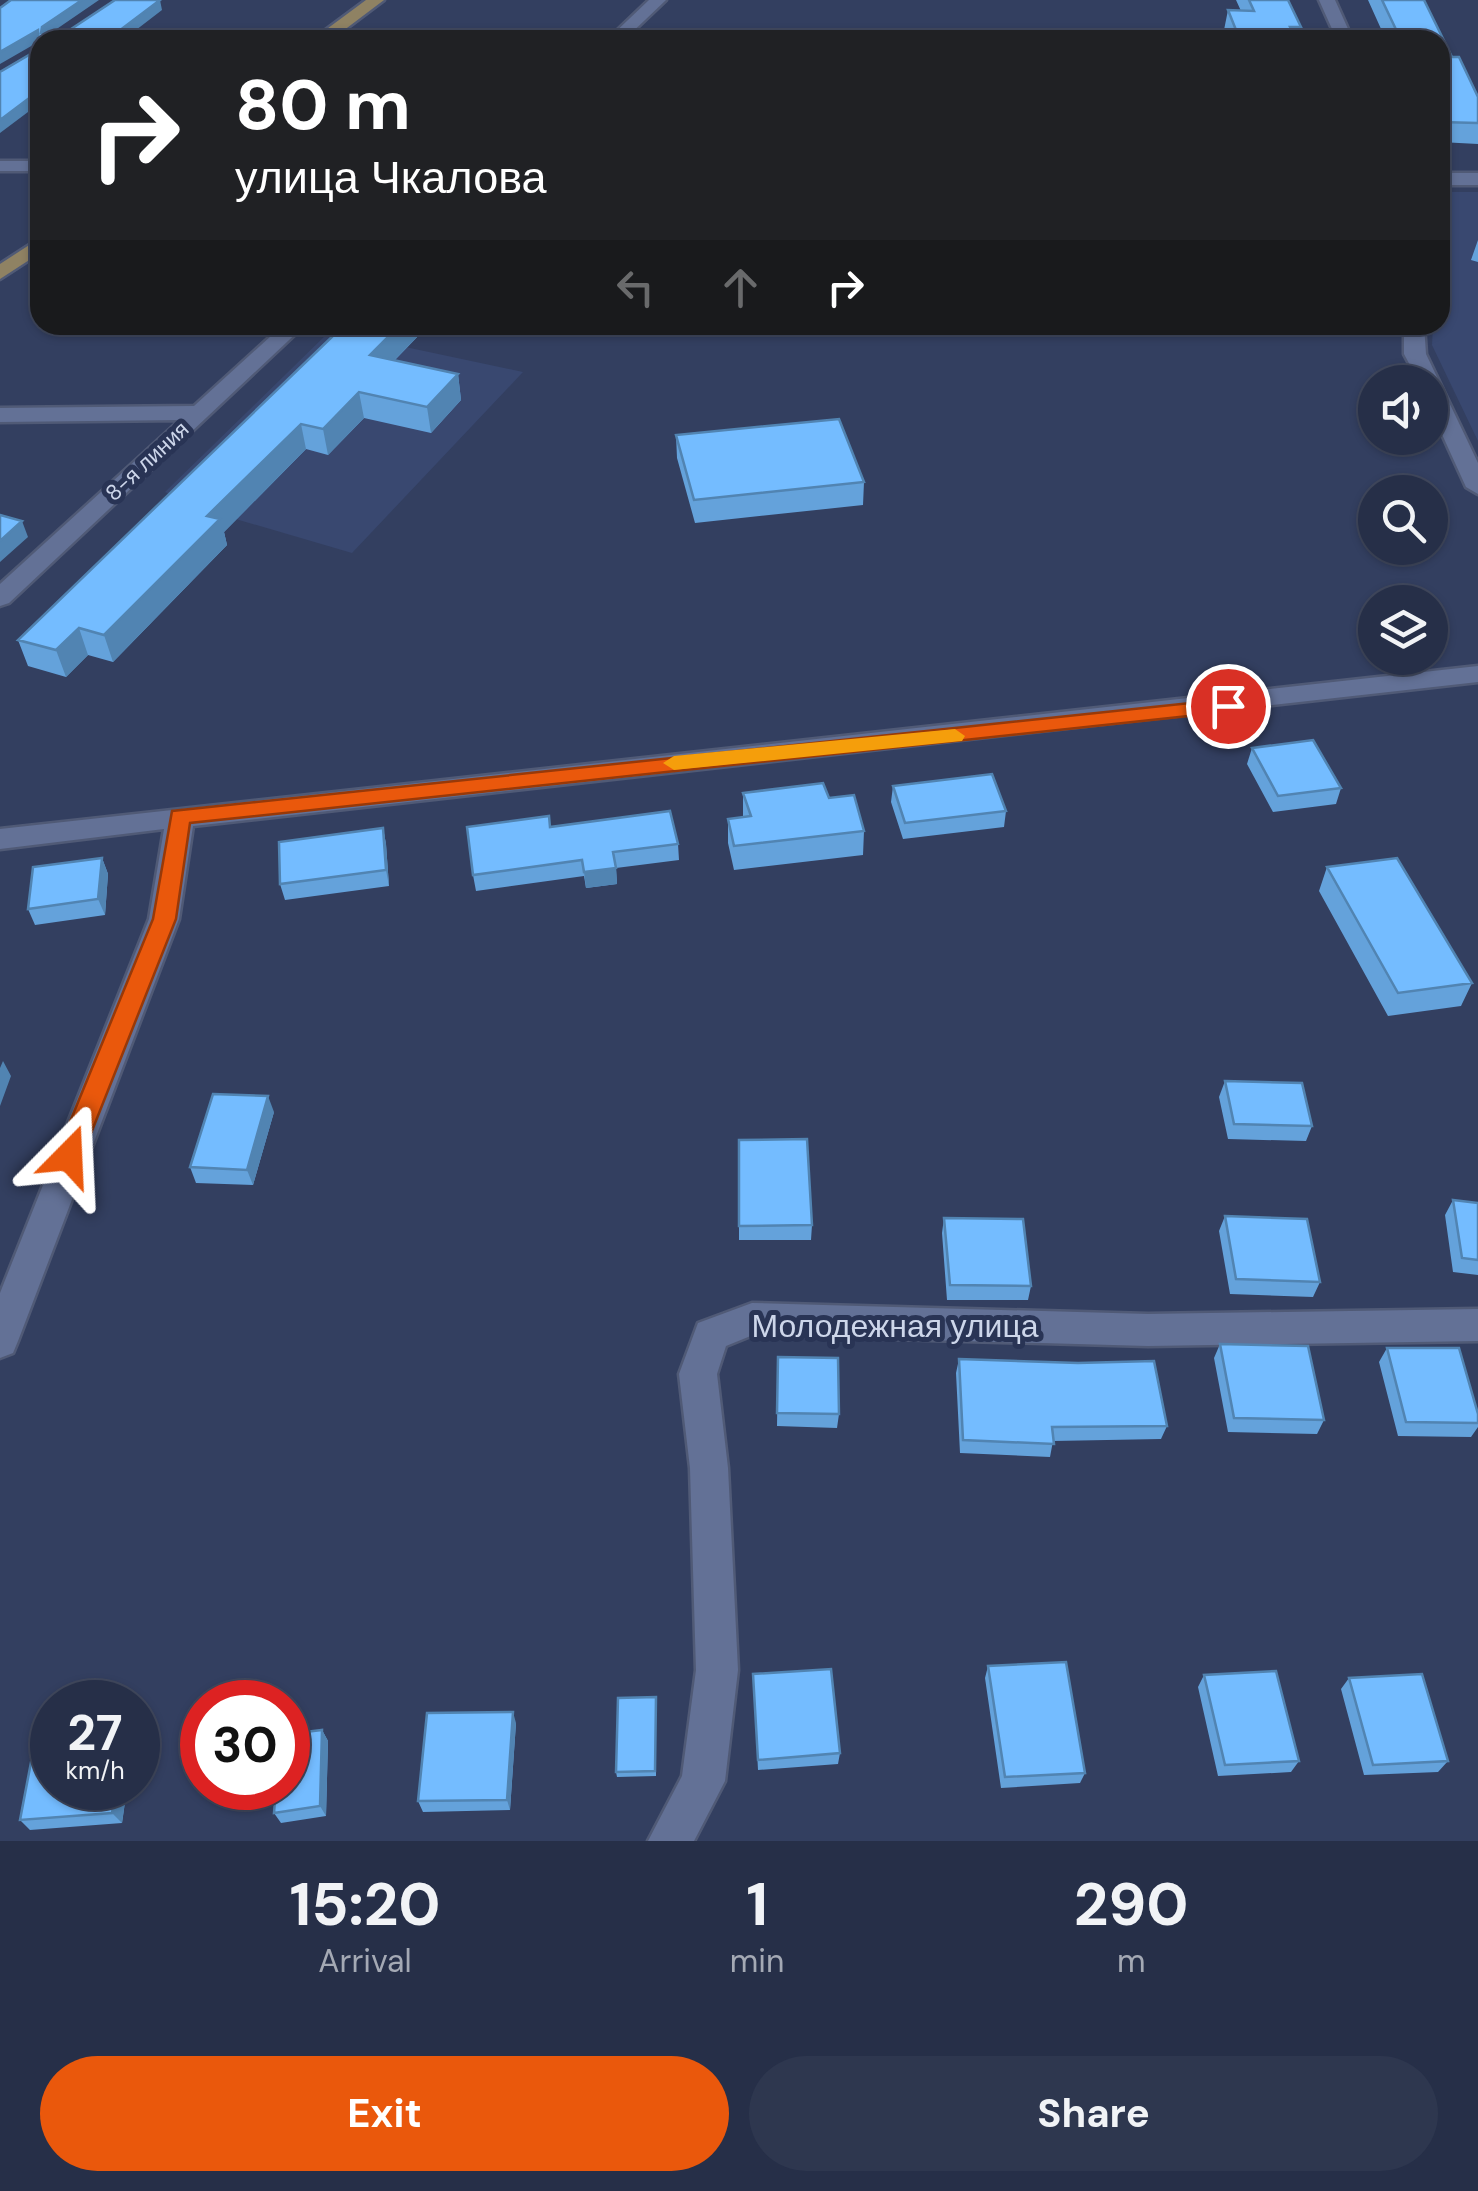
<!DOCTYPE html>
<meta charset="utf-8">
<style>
:root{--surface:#262f48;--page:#2e374f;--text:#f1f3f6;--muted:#a4a9b4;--line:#424a60;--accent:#ea580c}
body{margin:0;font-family:"DM Sans",sans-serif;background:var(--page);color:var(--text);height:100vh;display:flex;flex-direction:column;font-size:38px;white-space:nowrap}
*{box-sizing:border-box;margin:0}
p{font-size:32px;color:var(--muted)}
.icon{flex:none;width:55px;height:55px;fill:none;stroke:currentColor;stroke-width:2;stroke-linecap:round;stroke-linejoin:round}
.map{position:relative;height:1841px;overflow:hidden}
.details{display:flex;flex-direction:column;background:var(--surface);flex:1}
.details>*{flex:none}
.top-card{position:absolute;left:30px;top:30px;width:1420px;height:305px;border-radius:30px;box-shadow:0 2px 8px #0004,0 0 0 2px var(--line);background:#202124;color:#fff;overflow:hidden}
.fabs{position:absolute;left:1358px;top:365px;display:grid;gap:20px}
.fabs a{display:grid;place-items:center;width:90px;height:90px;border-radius:50%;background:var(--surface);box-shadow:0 2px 8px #0004,0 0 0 2px var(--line);font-size:50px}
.speed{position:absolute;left:30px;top:1680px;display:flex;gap:20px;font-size:50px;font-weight:700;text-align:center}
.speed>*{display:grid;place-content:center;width:130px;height:130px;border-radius:50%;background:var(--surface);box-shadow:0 2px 8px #0004,0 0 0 2px var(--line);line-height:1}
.speed small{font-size:25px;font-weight:400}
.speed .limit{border:15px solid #d22;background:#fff;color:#111}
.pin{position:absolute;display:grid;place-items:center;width:85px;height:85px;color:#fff;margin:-42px;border:5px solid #fff;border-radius:50%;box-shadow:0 2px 10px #0007}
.me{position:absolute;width:110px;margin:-55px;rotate:21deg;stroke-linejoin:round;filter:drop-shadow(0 0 8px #0008)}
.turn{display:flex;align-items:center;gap:35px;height:210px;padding:0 40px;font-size:45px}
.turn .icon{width:130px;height:130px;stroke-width:2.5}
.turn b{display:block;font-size:70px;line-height:85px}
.lanes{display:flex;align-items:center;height:95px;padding:0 40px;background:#0003;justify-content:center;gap:50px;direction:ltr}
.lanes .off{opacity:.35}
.eta{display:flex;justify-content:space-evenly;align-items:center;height:170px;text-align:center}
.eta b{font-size:60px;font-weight:700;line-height:70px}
.primary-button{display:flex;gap:20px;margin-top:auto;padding:20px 40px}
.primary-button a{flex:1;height:115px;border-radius:60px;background:var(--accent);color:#fff;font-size:40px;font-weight:700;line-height:115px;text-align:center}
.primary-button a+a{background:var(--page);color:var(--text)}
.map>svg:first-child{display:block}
.built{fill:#394870}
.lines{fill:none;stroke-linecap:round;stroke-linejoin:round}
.minor-casing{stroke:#505a76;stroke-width:5}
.major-casing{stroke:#505a76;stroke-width:5}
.minor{fill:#637196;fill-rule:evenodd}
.major{fill:#8f8263;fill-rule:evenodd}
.wall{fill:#64a2db}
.shaded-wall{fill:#5184b2}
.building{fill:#74bcff;stroke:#5184b2;stroke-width:2.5}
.route{fill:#ea580c;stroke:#983908;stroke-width:2.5}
.slow{fill:#f59e0b}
.labels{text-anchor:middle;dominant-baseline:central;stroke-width:10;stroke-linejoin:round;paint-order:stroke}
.far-street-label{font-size:22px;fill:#cdd6ea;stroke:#293455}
.near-street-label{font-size:32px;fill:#cdd6ea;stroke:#293455}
</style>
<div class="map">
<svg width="1478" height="1841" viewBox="0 0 1478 1841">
<rect width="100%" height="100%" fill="#333f60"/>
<path class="built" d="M 1440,192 L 1478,192 L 1478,441 L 1432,345 L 1433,325 L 1440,325 Z
M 330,331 L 523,372 L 352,553 L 198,508 L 165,492 Z"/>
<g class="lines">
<defs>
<path id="minor" d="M 649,0 L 666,0 L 624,40 L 607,40 Z
M 1319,0 L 1335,0 L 1353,40 L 1337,40 Z
M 0,161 L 40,161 L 40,171 L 0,171 Z
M 1440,173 L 1478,173 L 1478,185 L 1440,185 Z
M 283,325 L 305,325 L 9,603 L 0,606 L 0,584 L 180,420 L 0,422 L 0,408 L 194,406 Z
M 1404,325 L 1424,325 L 1426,354 L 1478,463 L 1478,494 L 1466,487 L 1430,408 L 1430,382 L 1419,382 L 1404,354 Z
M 1478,666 L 1478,682 L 193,826 L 179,919 L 18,1341 L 13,1353 L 0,1358 L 0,1293 L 149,919 L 164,829 L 0,849 L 0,829 Z
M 752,1303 L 1148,1314 L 1478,1309 L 1478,1341 L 1148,1346 L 753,1335 L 726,1346 L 717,1374 L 728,1468 L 738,1670 L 725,1781 L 694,1841 L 648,1841 L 682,1776 L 696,1670 L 690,1468 L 679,1374 L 698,1323 Z"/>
<path id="major" d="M 366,0 L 384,0 L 331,40 L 312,40 Z
M 40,238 L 40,253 L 0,279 L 0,264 Z"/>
</defs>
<use href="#minor" class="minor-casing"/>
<use href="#major" class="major-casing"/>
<use href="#minor" class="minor"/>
<use href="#major" class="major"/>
</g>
<path class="wall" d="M 1236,0 L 1288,0 L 1301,27 L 1298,40 L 1228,40 L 1224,30 L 1228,10 L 1241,11 Z
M 1368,0 L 1424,0 L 1452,57 L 1478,97 L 1478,144 L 1440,142 L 1440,40 L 1386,40 Z
M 1478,240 L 1478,262 L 1471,260 Z
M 347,325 L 439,325 L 431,333 L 423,331 L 394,361 L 458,374 L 461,400 L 431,433 L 364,418 L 328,455 L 306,449 L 224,532 L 227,545 L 113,662 L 88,655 L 66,677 L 28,666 L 18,640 L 348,330 Z
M 676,435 L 864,482 L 863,505 L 695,523 L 677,458 Z
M 1252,748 L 1341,788 L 1336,804 L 1273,812 L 1247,764 Z
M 893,786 L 1006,811 L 1004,827 L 903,839 L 891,802 Z
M 743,793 L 829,798 L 864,831 L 863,855 L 734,870 L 728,843 L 728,819 L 743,817 Z
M 550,827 L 678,844 L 679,860 L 616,868 L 617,884 L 586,888 L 584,876 L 476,891 L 473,875 Z
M 383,828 L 386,844 L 389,886 L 285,900 L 280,884 Z
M 102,858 L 108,874 L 105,915 L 35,925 L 28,909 Z
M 1327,867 L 1472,983 L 1461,1006 L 1388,1016 L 1319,891 Z
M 1225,1081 L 1312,1126 L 1306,1141 L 1228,1139 L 1219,1097 Z
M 274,1112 L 253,1185 L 196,1183 L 190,1167 Z
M 739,1140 L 812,1225 L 811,1240 L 739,1240 Z
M 1453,1200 L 1478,1203 L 1478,1275 L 1453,1272 L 1445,1215 Z
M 1225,1216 L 1320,1282 L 1313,1297 L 1230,1294 L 1219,1231 Z
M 944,1218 L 1031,1286 L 1028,1300 L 947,1300 L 942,1233 Z
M 1220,1344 L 1324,1420 L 1317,1434 L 1228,1432 L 1214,1358 Z
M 1387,1348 L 1478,1414 L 1478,1427 L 1471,1437 L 1398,1436 L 1379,1362 Z
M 778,1357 L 839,1414 L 837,1428 L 777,1426 Z
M 959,1359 L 1167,1426 L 1161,1439 L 1053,1441 L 1050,1457 L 960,1453 L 956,1373 Z
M 988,1666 L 1085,1773 L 1080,1783 L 1001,1788 L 985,1678 Z
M 753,1674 L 840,1753 L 838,1764 L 758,1770 Z
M 1204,1675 L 1299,1761 L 1291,1772 L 1218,1776 L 1198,1687 Z
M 1349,1678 L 1448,1761 L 1438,1772 L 1364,1775 L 1341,1689 Z
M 656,1703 L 656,1776 L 617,1777 L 616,1772 Z
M 516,1723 L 510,1810 L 423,1812 L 418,1801 Z
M 322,1730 L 328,1741 L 326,1816 L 281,1823 L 274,1813 Z
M 52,1788 L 127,1788 L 122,1823 L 30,1830 L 20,1820 Z"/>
<path class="shaded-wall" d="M 82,0 L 99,0 L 45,37 L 41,33 L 42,27 Z
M 160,0 L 162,10 L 123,40 L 107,40 Z
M 38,30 L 40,41 L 0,64 L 0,52 Z
M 40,90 L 40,103 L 0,133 L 0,120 Z
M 400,325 L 422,325 L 423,331 L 374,381 L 370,355 Z
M 430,325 L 439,325 L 431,333 Z
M 458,374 L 461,400 L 431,433 L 427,407 Z
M 359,392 L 364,418 L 328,455 L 323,429 Z
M 301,424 L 306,449 L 224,532 L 227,545 L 113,662 L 104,635 L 207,516 Z
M 22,521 L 28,537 L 0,562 L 0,541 Z
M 79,628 L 88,655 L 66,677 L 56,650 Z
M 383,828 L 386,844 L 389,886 L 386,870 Z
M 102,858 L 108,874 L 105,915 L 98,899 Z
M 616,868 L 617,884 L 586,888 L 584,872 Z
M 3,1061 L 11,1076 L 0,1106 L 0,1068 Z
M 268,1096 L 274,1112 L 253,1185 L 247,1170 Z
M 513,1712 L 516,1723 L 510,1810 L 507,1800 Z
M 322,1730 L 328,1741 L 326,1816 L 320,1806 Z
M 116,1788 L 127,1788 L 122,1823 L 112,1813 Z"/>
<path class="building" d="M 11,0 L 82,0 L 42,27 L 41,33 L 65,33 L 115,0 L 160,0 L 107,40 L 40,40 L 40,90 L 0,120 L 0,72 L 39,49 L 38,30 L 0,52 L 0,8 Z
M 1249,0 L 1288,0 L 1301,27 L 1290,27 L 1296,40 L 1240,40 L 1228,10 L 1254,11 Z
M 1382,0 L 1424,0 L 1452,57 L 1459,57 L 1478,97 L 1478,123 L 1440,122 L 1440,40 L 1401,40 Z
M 354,325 L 400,325 L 370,355 L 458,374 L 427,407 L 359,392 L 323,429 L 301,424 L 207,516 L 220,519 L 104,635 L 79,628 L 56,650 L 18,640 L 339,330 L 372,330 Z
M 839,419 L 864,482 L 694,500 L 676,435 Z
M 0,515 L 22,521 L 0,541 Z
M 1313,740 L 1341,788 L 1278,796 L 1252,748 Z
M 992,774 L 1006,811 L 905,823 L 893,786 Z
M 823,783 L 829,798 L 854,795 L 864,831 L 734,846 L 728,819 L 751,816 L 743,793 Z
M 670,811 L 678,844 L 613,852 L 616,868 L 584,872 L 582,860 L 473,875 L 467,827 L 549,816 L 550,827 Z
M 383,828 L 386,870 L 280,884 L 279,842 Z
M 102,858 L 98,899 L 28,909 L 33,867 Z
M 1397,858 L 1472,983 L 1398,993 L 1327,867 Z
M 1225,1081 L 1302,1083 L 1312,1126 L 1234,1124 Z
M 213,1094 L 268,1096 L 247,1170 L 190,1167 Z
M 807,1139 L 812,1225 L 739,1226 L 739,1140 Z
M 1453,1200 L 1478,1203 L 1478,1260 L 1462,1258 Z
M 1225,1216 L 1307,1219 L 1320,1282 L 1236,1279 Z
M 944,1218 L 1023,1219 L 1031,1286 L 950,1285 Z
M 1220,1344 L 1308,1346 L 1324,1420 L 1234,1418 Z
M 1387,1348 L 1459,1348 L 1478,1414 L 1478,1423 L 1406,1422 Z
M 778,1357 L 838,1358 L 839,1414 L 777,1413 Z
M 959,1359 L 1078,1363 L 1154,1361 L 1167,1426 L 1052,1427 L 1054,1444 L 963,1440 Z
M 1066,1662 L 1085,1773 L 1005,1777 L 988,1666 Z
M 831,1669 L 840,1753 L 758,1760 L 753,1674 Z
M 1276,1671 L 1299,1761 L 1225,1765 L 1204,1675 Z
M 1422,1674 L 1448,1761 L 1373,1765 L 1349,1678 Z
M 656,1697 L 655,1771 L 616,1772 L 618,1698 Z
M 513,1712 L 507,1800 L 418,1801 L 427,1713 Z
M 322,1730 L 320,1806 L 274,1813 L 276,1788 L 288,1788 L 288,1734 Z
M 52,1735 L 52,1788 L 116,1788 L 112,1813 L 20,1820 L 36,1736 Z"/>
<path class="route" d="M 1228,699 L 1238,706 L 1235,711 L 190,823 L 176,919 L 82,1156 L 69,1167 L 56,1156 L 153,919 L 172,811 Z"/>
<path class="slow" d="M 955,729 L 965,736 L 962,741 L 674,770 L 663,763 L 674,756 Z"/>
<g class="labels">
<g class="far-street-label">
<text transform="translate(147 461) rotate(-43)">8-я линия</text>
</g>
<g class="near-street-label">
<text x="895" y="1326">Молодежная улица</text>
</g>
</g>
</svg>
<div class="fabs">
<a><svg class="icon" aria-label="sound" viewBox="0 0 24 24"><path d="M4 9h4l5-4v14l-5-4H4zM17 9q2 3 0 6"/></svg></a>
<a><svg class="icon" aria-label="search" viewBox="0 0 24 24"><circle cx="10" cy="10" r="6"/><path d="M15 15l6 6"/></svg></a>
<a><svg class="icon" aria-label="layers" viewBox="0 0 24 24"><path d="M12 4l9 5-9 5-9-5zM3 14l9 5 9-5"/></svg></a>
</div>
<div class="speed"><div>27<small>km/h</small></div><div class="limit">30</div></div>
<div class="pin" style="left:1228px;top:706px;background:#d93025"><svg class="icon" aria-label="arrive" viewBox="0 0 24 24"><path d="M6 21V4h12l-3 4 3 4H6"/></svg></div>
<svg class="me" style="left:69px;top:1156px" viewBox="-20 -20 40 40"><path d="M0-17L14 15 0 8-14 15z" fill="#ea580c" stroke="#fff" stroke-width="4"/></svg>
<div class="top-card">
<div class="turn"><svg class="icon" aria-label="right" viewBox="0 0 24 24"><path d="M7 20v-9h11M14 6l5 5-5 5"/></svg><div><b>80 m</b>улица Чкалова</div></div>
<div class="lanes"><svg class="icon off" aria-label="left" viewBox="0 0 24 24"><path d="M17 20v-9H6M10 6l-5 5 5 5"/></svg><svg class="icon off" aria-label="ahead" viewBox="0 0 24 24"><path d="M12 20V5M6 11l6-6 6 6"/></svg><svg class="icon" aria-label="right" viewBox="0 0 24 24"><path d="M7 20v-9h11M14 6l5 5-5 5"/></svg></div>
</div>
</div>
<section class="details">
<div class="eta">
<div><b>15:20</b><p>Arrival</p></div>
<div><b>1</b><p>min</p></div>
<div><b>290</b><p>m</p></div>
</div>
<div class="primary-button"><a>Exit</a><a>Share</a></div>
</section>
